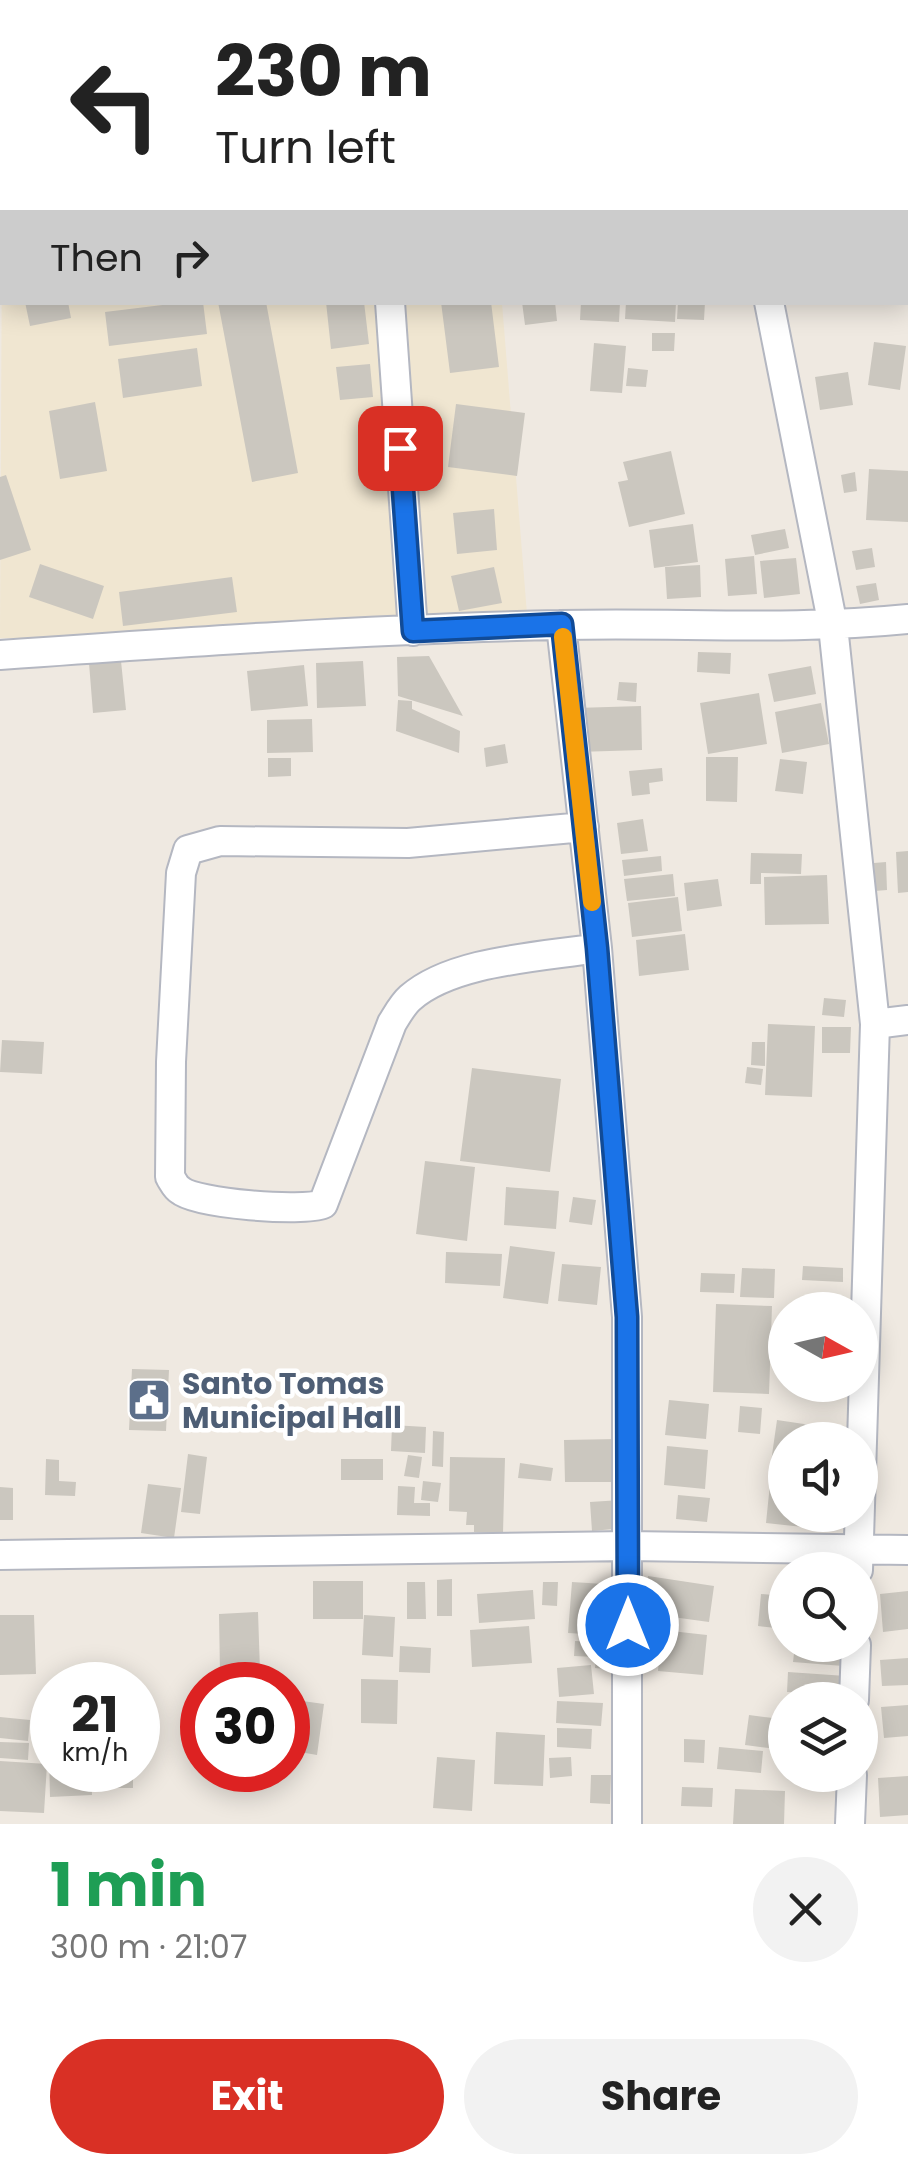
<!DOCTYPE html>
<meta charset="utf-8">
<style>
:root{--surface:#fff;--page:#f2f2f2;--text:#222;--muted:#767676;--accent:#d93025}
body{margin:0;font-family:Poppins,sans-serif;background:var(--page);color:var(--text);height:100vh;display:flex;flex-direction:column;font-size:38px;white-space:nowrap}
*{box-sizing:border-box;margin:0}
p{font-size:32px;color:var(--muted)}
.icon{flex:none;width:55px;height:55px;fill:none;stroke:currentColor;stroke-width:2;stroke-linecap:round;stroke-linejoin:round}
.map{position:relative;height:1824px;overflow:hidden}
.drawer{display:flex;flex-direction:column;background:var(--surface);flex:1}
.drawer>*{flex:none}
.banner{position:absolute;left:0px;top:0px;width:910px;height:305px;box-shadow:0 5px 25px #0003;background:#fff;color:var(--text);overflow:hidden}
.needle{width:65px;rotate:98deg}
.tools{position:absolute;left:768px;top:1292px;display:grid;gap:20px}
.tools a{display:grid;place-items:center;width:110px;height:110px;border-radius:50%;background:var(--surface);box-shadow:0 5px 25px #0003;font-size:50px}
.speed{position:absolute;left:30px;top:1662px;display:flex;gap:20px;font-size:50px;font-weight:700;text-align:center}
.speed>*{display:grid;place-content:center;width:130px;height:130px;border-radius:50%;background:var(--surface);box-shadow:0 5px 25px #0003;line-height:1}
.speed small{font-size:25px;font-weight:400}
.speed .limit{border:15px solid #d22;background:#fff;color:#111}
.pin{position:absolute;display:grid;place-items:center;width:85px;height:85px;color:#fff;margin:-42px;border-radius:20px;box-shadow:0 5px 15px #0006}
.me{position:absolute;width:110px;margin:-55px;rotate:0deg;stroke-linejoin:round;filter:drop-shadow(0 0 8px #0008)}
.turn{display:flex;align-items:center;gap:35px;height:210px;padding:0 50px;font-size:45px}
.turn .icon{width:130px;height:130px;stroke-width:2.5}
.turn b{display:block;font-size:70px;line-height:85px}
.then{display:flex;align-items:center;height:95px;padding:0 50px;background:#0003;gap:20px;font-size:38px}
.round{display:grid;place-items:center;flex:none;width:105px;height:105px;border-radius:52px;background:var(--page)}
.head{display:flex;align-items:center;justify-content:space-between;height:170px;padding:0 50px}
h1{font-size:60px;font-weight:700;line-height:75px;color:#1e9e55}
.button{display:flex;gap:20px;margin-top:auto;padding:20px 50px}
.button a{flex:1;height:115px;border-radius:60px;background:var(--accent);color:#fff;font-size:40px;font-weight:700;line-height:115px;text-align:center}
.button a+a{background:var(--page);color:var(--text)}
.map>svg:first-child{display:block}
.education{fill:#f0e6d1}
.building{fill:#cbc7bf}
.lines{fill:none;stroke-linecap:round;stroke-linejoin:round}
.minor-casing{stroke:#b4b7c1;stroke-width:32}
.minor{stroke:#fff;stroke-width:28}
.route-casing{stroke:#114b97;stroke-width:25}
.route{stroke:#1a73e8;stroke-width:18}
.slow{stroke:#f59e0b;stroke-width:18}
.labels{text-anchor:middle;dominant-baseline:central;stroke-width:9;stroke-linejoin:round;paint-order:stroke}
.service-label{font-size:30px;font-weight:bold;fill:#4e5e75;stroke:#fff;text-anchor:start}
</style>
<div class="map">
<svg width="908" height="1824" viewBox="0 0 908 1824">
<rect width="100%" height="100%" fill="#efe9e1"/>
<path class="education" d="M 2,230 L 2,302 L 502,303 L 527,614 L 126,639 L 0,638 Z"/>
<path class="building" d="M 25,302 L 68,302 L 71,318 L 30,326 Z
M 187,302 L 203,302 L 207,334 L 109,346 L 105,312 Z
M 218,302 L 266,302 L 298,473 L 252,482 Z
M 326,302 L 364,302 L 369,344 L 331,349 Z
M 441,302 L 491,302 L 499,367 L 450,373 Z
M 522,302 L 555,302 L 557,321 L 525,325 Z
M 581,302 L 620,302 L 619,322 L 580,320 Z
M 626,302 L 676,302 L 675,322 L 625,319 Z
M 678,302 L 705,302 L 704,320 L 677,319 Z
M 652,333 L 675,333 L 674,351 L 652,351 Z
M 874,342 L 906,346 L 900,390 L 868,385 Z
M 594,343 L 626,346 L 622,393 L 590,391 Z
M 197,348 L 202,386 L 123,398 L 118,359 Z
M 370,364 L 373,397 L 340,400 L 336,367 Z
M 628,368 L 648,370 L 646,387 L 626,386 Z
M 848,372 L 853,405 L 820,410 L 815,377 Z
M 95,402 L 107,471 L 60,479 L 49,411 Z
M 456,404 L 525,413 L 517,476 L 448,467 Z
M 671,451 L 685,514 L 629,527 L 618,482 L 628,480 L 623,462 Z
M 869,469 L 908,471 L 908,522 L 866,520 Z
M 855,472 L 857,491 L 844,493 L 841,475 Z
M 6,475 L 31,550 L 0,560 L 0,477 Z
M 494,509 L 497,550 L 457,554 L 453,513 Z
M 693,524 L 698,562 L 654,568 L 649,530 Z
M 785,529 L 789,548 L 755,555 L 751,535 Z
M 872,548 L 875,567 L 856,570 L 852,551 Z
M 754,556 L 757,594 L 728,596 L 725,559 Z
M 796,558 L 800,594 L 764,598 L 760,561 Z
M 40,564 L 104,586 L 93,619 L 29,597 Z
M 700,565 L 701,597 L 667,599 L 665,567 Z
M 494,567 L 502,603 L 459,611 L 451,576 Z
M 232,577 L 237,612 L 123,626 L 119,592 Z
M 876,583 L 879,600 L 860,604 L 856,586 Z
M 698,652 L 731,653 L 730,674 L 697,672 Z
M 429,656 L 463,716 L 398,696 L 397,657 Z
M 121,661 L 126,710 L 93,713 L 89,663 Z
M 363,661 L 366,706 L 317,708 L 316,663 Z
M 304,665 L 308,706 L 251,711 L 247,671 Z
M 811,666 L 816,694 L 774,702 L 768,674 Z
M 619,682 L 637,683 L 636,702 L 617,700 Z
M 759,693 L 767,744 L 708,754 L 700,703 Z
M 398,700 L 412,701 L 412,709 L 460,731 L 459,753 L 396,731 Z
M 821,703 L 829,744 L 782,753 L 775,712 Z
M 641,706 L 642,750 L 577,752 L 576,708 Z
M 312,719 L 313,752 L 267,753 L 267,720 Z
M 505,744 L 508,763 L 486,767 L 484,748 Z
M 706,757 L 738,757 L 737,802 L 706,801 Z
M 268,758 L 291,758 L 291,776 L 268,777 Z
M 780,759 L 807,762 L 803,794 L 775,791 Z
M 662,768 L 663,781 L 649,783 L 650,794 L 632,796 L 629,771 Z
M 643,819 L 648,851 L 621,854 L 617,823 Z
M 908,851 L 908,892 L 898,893 L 896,852 Z
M 751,853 L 802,854 L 801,874 L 761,873 L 761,884 L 750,884 Z
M 661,856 L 662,871 L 624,876 L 622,860 Z
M 886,862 L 887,890 L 875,891 L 874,863 Z
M 673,874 L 675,896 L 627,901 L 624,879 Z
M 827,875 L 829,924 L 765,925 L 764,877 Z
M 718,879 L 722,906 L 687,911 L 684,883 Z
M 678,897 L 682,931 L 632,937 L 628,903 Z
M 685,934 L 689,970 L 639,976 L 636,940 Z
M 824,998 L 846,1000 L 844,1017 L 822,1015 Z
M 768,1024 L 815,1026 L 812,1097 L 765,1095 Z
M 822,1027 L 851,1027 L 850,1053 L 822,1053 Z
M 2,1040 L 44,1042 L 42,1074 L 0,1072 Z
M 752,1042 L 765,1042 L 765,1066 L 751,1065 Z
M 747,1067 L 763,1069 L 761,1085 L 745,1083 Z
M 472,1068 L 561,1079 L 550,1172 L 460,1161 Z
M 425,1161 L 475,1167 L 467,1241 L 416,1234 Z
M 506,1187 L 559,1191 L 556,1229 L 504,1225 Z
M 573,1197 L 596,1200 L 592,1225 L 569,1222 Z
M 510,1246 L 555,1252 L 548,1304 L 503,1298 Z
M 446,1252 L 502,1254 L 500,1286 L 445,1283 Z
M 562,1264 L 601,1267 L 597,1305 L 558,1301 Z
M 803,1266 L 843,1268 L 843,1282 L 802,1280 Z
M 742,1268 L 775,1269 L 774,1298 L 740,1297 Z
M 701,1273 L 735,1274 L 734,1293 L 700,1292 Z
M 716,1304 L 772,1306 L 769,1394 L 713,1392 Z
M 132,1369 L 169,1370 L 166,1431 L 129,1430 Z
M 669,1400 L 709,1404 L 706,1439 L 665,1435 Z
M 740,1406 L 762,1408 L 760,1434 L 738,1432 Z
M 777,1420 L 851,1431 L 850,1440 L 785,1440 L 785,1471 L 770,1469 Z
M 392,1425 L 426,1427 L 425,1453 L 391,1451 Z
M 433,1431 L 444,1432 L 443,1467 L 432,1466 Z
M 617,1439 L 618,1482 L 565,1482 L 564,1440 Z
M 667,1446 L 708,1450 L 705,1489 L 664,1485 Z
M 188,1454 L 207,1457 L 200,1514 L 181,1512 Z
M 408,1455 L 422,1457 L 419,1478 L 404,1476 Z
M 450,1457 L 505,1458 L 503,1533 L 474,1532 L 474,1525 L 466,1525 L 467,1512 L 449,1511 Z
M 46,1459 L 59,1460 L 59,1481 L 76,1482 L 75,1496 L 45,1495 Z
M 341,1459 L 383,1459 L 383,1480 L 341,1480 Z
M 520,1463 L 553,1468 L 551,1481 L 518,1478 Z
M 771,1474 L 785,1475 L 785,1515 L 814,1515 L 812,1528 L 766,1523 Z
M 423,1481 L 441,1483 L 438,1502 L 421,1500 Z
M 148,1484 L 181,1488 L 174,1538 L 141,1533 Z
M 398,1486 L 415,1487 L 414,1503 L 430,1503 L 430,1516 L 397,1515 Z
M 0,1487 L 13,1488 L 13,1520 L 0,1520 Z
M 678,1495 L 710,1498 L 707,1522 L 676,1519 Z
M 621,1500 L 624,1528 L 592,1531 L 590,1502 Z
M 648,1576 L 714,1586 L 709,1622 L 643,1613 Z
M 452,1579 L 452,1616 L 437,1616 L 437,1580 Z
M 313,1581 L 363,1581 L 363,1619 L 313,1619 Z
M 407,1582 L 425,1582 L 426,1619 L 407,1619 Z
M 543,1582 L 558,1582 L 557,1606 L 542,1605 Z
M 572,1582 L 620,1585 L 617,1636 L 568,1633 Z
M 533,1590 L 535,1619 L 479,1623 L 477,1594 Z
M 908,1591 L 908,1629 L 883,1632 L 880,1594 Z
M 761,1594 L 785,1596 L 785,1629 L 758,1626 Z
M 258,1612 L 260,1671 L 220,1673 L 219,1614 Z
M 0,1615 L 34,1615 L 36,1674 L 0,1675 Z
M 364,1615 L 395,1617 L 393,1657 L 362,1655 Z
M 529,1626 L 532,1663 L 472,1667 L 470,1630 Z
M 662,1630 L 707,1635 L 703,1675 L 658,1671 Z
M 575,1641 L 619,1643 L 617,1670 L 595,1668 L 596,1657 L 574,1656 Z
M 795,1645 L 844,1645 L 843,1666 L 793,1662 Z
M 400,1646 L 431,1648 L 430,1673 L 399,1672 Z
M 908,1658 L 908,1685 L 882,1686 L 880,1660 Z
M 591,1665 L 594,1694 L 559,1697 L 557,1668 Z
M 788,1672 L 846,1676 L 844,1695 L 787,1692 Z
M 361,1679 L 398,1680 L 397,1724 L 361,1723 Z
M 46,1698 L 52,1698 L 52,1741 L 46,1741 Z
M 288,1699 L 324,1704 L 317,1755 L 288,1750 Z
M 557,1701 L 603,1703 L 601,1726 L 556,1723 Z
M 908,1705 L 908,1736 L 884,1738 L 881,1707 Z
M 749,1715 L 773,1718 L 769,1748 L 745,1745 Z
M 0,1717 L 30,1720 L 28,1741 L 0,1738 Z
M 557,1728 L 592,1729 L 591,1749 L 557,1747 Z
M 496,1732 L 545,1735 L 543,1786 L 494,1784 Z
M 684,1739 L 705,1740 L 704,1763 L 684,1762 Z
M 0,1742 L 29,1743 L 28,1760 L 0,1758 Z
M 719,1747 L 763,1751 L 761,1773 L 717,1769 Z
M 52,1753 L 52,1770 L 91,1770 L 92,1795 L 50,1797 L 49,1754 Z
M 437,1757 L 475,1760 L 472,1811 L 433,1808 Z
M 571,1757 L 572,1776 L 550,1778 L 549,1758 Z
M 0,1761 L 47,1764 L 44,1813 L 0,1811 Z
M 107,1770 L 133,1770 L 133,1788 L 107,1788 Z
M 591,1775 L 611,1775 L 610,1804 L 590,1803 Z
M 908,1776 L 908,1815 L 880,1817 L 878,1778 Z
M 682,1787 L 713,1788 L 712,1807 L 681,1806 Z
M 735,1789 L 785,1791 L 784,1824 L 733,1824 Z"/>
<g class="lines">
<defs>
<path id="minor" d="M 715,0 L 716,2
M 390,302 L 413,631
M 769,302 L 833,626 L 875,1024 L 858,1570
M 561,625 L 597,948 L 627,1317 L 627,1824
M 0,655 C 186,642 373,629 560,625 C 677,622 790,631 908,619
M 584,827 L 408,843 L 220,841 L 188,850 L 181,873 L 171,1062 L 170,1177 C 173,1181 175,1187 180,1190 C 196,1204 303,1212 323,1204 L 392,1023 C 397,1015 403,1004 410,998 C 453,960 543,957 597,948
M 875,1024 L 908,1020
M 0,1555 L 628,1546 L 908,1550
M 854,1700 L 856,1645
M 850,1824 L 852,1775"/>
</defs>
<use href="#minor" class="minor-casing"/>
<use href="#minor" class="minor"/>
</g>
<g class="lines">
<defs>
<path id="route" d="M 400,448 L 413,631 L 562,624 L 597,948 L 627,1317 L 628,1625"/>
</defs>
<use href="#route" class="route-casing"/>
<use href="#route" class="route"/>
<path class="slow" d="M 563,637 L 592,902"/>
</g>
<defs>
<symbol id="civic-square" viewBox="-11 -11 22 22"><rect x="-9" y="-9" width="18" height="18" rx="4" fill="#5c6f8a" stroke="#fff"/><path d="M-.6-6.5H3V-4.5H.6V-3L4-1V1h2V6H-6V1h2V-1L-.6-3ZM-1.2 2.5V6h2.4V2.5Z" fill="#fff"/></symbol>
</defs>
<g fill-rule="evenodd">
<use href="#civic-square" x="124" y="1375" width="50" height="50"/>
</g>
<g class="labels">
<g class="service-label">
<text x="182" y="1383">Santo Tomas<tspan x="182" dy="34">Municipal Hall</tspan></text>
</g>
</g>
</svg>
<div class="tools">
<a><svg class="needle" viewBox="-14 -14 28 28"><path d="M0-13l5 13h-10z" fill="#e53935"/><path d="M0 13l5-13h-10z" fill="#767676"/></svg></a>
<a><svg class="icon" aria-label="sound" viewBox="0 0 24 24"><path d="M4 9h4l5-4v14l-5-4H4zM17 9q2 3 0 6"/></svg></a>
<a><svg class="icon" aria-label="search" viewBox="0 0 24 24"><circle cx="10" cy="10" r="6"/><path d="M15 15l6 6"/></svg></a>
<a><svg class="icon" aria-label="layers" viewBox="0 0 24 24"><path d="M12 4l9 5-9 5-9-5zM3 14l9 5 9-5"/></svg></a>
</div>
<div class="speed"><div>21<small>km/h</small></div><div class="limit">30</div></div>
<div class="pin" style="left:400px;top:448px;background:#d93025"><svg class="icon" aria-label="arrive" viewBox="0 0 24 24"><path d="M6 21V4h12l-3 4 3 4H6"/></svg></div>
<svg class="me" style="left:628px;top:1625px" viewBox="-20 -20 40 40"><circle r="17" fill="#1a73e8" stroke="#fff" stroke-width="3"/><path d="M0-11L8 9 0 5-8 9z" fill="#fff"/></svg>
<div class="banner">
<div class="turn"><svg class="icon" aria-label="left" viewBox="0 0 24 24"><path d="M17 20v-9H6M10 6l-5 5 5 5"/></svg><div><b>230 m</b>Turn left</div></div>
<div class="then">Then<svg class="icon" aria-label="right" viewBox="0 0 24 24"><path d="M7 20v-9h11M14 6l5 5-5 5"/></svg></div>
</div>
</div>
<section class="drawer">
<div class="head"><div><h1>1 min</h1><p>300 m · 21:07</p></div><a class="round"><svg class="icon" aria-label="close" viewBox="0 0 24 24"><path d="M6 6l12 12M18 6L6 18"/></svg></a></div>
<div class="button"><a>Exit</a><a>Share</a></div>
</section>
